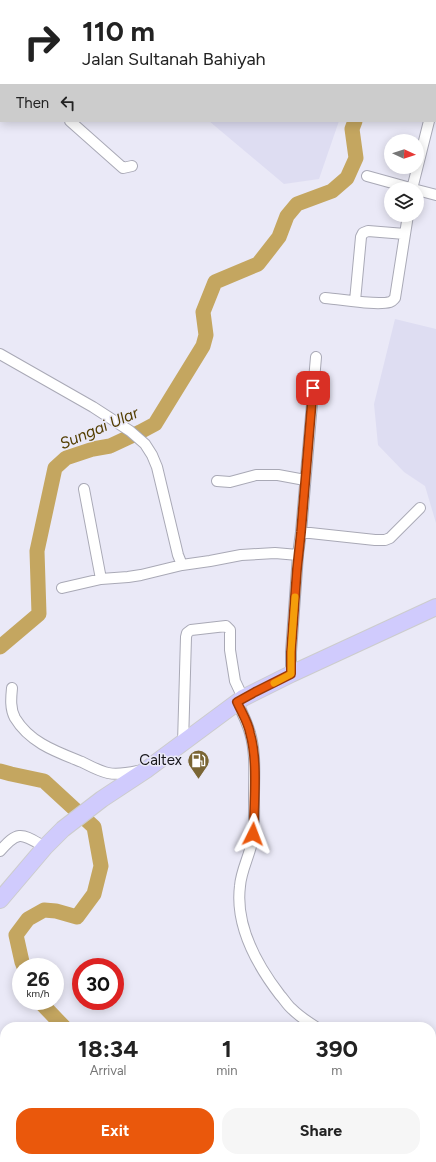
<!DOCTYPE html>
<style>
:root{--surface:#fff;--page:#f6f6f6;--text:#222;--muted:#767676;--accent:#ea580c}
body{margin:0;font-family:Figtree,sans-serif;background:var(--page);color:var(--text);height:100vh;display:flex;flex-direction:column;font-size:15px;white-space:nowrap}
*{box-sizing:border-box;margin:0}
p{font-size:13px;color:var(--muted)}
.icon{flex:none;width:22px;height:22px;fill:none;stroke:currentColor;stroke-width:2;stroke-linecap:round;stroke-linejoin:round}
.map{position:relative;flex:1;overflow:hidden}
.details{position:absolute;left:0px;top:1022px;width:436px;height:140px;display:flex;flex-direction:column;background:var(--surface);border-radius:16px 16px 0 0;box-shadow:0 2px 10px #0003}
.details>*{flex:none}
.guide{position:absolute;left:0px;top:0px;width:436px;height:122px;box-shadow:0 2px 10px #0003;background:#fff;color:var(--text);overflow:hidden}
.needle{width:26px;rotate:93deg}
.tools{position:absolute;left:384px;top:134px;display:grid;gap:8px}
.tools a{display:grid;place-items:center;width:40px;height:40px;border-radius:50%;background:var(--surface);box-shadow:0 2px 10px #0003;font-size:20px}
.speed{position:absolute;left:12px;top:958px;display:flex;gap:8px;font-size:20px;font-weight:700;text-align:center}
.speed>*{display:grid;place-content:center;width:52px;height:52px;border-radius:50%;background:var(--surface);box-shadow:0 2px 10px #0003;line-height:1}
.speed small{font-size:10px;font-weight:400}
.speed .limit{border:6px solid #d22;background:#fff;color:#111}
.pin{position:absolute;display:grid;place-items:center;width:34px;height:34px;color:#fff;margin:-17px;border-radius:8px;box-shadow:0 2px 6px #0006}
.me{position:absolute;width:44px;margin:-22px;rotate:3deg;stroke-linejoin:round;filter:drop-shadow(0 0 3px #0008)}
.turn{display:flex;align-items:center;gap:14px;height:84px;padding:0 16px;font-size:18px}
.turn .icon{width:52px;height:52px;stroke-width:2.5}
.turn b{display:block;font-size:28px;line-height:34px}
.then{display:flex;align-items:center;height:38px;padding:0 16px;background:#0003;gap:8px;font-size:15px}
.eta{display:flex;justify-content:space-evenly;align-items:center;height:68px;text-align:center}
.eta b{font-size:24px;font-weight:700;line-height:28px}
.action{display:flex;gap:8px;margin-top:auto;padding:8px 16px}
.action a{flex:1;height:46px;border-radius:16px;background:var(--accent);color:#fff;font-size:16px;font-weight:700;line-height:46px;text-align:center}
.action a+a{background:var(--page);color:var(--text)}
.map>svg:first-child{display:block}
.built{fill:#deddf2}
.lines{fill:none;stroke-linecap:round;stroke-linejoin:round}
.river{stroke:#c4a660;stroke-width:15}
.lane-casing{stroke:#a9a9b6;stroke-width:7}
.street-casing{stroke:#a9a9b6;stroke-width:12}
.primary-casing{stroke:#cccccd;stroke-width:18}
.lane{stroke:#fff;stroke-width:5}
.street{stroke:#fff;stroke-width:10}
.primary{stroke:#d0cbfd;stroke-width:16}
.route-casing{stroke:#983908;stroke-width:10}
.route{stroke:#ea580c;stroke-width:7}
.slow{stroke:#f59e0b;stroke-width:7}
.labels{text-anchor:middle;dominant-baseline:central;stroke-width:3;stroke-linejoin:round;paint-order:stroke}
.poi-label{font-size:15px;fill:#18171c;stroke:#eae9f7;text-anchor:end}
.water-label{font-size:16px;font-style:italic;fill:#533e02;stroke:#eae9f7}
</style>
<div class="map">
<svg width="436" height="1162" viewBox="0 0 436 1162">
<rect width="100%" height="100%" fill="#eae9f7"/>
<path class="built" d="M 209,121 L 339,121 L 319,179 L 284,184 Z
M 395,319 L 436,329 L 436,523 L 425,486 L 404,472 L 378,445 L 374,404 Z"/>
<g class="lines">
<path class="river" d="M 375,0 L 375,1
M 0,647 L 39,614 L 37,551 L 55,468 L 66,458 L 93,449 L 110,446 L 140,432 L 155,424 L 203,346 L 206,335 L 203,312 L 215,282 L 258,264 L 279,237 L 287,216 L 297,204 L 332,191 L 347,178 L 356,158 L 352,129 L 355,121
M 0,771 L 11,774 L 44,781 L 94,827 L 101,866 L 94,894 L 77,917 L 56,911 L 44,910 L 28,919 L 16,935 L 22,962 L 24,967
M 41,1001 L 42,1004 L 64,1027
M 182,1157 L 194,1162"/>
<defs>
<path id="lane" d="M 0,1120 L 5,1117"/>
<path id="street" d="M 346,0 L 348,1
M 392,1 L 392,0
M 0,58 L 1,58
M 435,99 L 436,95
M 70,121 L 123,168 L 132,166
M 367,176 L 414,189
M 412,189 L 429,121
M 417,190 L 436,195
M 325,298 C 341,299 376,306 390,302 C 393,301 393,300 395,298 L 408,215
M 355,301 L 361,237 L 363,233 L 368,231 L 405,234
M 0,354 L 93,407 L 130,431 L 145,444 L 152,455 L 157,467 L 178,555 L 182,565
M 217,481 L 230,482 L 256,475 L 278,475 L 305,480
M 84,489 L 101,579
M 301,532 L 375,540 L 385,540 L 390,538 L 420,508
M 62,588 L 101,579 L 128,577 L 141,575 L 182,565 L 210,561 L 241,555 L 275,553 L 298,555
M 291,674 L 291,652 L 298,555 L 301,532 L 316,357
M 12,688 C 11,698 10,709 15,718 C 30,743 57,752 82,762 C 90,766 99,771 108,773 C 118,775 128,773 138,771
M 237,702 C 242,712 247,722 250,733 C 256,753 254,776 254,797 C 254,812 255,827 252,842 C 249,857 241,871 240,886 C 235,925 257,965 280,995 C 284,999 287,1005 292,1009 C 299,1016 308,1022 316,1027
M 183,743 L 186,637 L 187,633 L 191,630 L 226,626 L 230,630 L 230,650 L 235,681 L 243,698
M 0,851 C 19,829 22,834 45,847
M 431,1068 L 436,1070"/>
<path id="primary" d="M 0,900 L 45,847 L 63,829 L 102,799 L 146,770 L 243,698 L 291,674 L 436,607"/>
</defs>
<use href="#lane" class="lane-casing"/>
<use href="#street" class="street-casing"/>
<use href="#primary" class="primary-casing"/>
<use href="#lane" class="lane"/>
<use href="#street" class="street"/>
<use href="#primary" class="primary"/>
</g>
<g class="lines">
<defs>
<path id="route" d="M 253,834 L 254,825 C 254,797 258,761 250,733 C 248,722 242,713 237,702 L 255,692 L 291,674 L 291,652 L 297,569 L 301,532 L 313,388"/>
</defs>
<use href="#route" class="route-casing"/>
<use href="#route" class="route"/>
<path class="slow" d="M 274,683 L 291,674 L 291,652 L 295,597"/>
</g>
<defs>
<symbol id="fuel-pin" viewBox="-11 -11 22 30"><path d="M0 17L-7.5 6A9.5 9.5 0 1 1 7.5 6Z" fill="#7a6534" stroke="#eae9f7"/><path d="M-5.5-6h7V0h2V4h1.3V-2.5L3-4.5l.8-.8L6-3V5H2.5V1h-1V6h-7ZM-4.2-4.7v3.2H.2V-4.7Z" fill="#fff"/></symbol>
</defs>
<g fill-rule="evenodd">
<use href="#fuel-pin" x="186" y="748" width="25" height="34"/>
</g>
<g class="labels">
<g class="poi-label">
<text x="182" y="760">Caltex</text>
</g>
<g class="water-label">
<text transform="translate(99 428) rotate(-23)">Sungai Ular</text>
</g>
</g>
</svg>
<div class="tools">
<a><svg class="needle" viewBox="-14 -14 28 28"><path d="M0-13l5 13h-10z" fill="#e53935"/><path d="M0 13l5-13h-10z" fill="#767676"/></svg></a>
<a><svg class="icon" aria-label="layers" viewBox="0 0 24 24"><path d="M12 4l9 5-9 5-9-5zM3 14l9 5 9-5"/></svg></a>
</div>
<div class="speed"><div>26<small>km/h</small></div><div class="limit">30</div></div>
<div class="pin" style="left:313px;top:388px;background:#d93025"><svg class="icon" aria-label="arrive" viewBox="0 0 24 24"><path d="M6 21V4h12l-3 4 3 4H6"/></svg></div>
<svg class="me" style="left:253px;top:834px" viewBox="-20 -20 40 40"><path d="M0-17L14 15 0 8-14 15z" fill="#ea580c" stroke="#fff" stroke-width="4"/></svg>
<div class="guide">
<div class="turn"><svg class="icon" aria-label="right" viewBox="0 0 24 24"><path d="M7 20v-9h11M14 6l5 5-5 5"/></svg><div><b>110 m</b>Jalan Sultanah Bahiyah</div></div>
<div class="then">Then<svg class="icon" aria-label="left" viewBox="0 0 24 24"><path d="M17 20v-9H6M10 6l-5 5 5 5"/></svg></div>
</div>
<section class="details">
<div class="eta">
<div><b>18:34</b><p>Arrival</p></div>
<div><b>1</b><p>min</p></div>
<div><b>390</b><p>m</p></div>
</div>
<div class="action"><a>Exit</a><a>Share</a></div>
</section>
</div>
